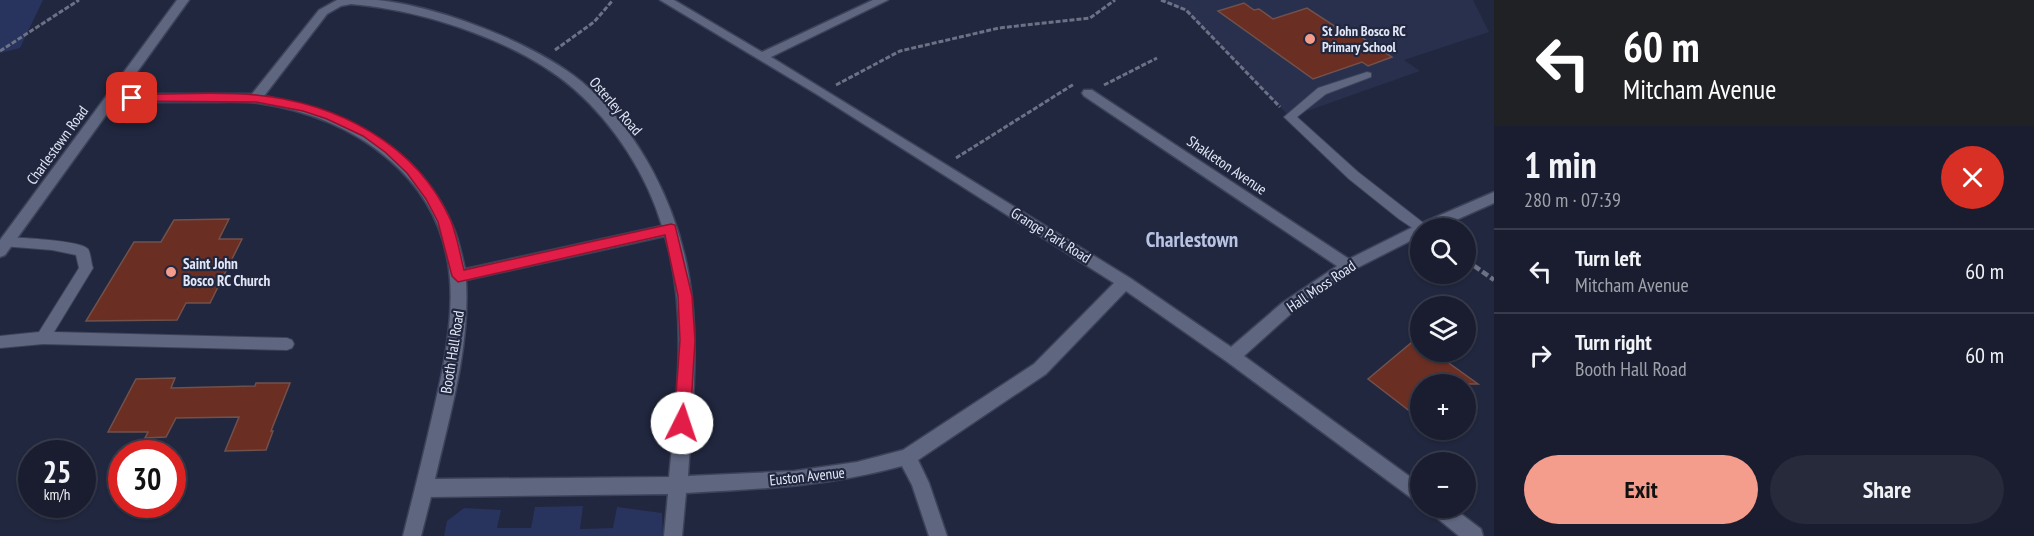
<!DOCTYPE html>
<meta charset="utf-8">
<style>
:root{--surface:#191d2f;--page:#262a3b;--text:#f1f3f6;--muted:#9fa2aa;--line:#373b4b;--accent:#f49d8c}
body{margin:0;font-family:"PT Sans Narrow",sans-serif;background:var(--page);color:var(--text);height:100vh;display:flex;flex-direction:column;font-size:22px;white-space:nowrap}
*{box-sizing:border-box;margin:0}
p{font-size:20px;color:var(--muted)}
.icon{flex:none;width:33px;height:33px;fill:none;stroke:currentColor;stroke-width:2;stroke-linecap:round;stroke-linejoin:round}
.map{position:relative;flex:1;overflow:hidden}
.sheet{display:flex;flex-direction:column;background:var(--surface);width:540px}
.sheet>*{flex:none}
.hud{background:#202124;color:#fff;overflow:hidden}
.buttons{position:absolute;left:1410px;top:218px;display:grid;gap:12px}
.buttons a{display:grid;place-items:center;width:66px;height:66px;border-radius:50%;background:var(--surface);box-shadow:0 2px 4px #0004,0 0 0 2px var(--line);font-size:30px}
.speed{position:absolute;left:18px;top:440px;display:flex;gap:12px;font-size:30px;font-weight:700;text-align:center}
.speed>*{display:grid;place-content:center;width:78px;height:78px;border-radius:50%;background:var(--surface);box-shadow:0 2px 4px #0004,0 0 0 2px var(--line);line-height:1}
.speed small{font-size:15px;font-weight:400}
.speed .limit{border:9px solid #d22;background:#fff;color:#111}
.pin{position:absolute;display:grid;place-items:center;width:51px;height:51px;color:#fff;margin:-26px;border-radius:12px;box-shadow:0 3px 9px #0006}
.me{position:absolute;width:66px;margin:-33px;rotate:4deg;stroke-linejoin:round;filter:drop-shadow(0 0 4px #0008)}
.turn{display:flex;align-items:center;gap:21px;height:126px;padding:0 30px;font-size:27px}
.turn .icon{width:78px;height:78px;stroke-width:2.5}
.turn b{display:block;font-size:42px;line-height:51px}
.round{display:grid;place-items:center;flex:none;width:63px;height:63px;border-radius:32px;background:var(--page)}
.overview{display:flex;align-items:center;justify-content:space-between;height:102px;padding:0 30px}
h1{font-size:36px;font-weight:700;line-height:45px}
.action{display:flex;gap:12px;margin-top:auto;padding:12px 30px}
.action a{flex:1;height:69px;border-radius:36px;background:var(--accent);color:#111;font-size:24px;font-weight:700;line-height:69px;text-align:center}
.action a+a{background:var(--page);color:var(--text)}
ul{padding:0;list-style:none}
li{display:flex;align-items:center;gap:18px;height:84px;padding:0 30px;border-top:2px solid var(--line)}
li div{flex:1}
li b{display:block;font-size:22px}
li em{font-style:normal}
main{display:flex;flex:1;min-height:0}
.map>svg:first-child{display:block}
.built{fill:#28304d}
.green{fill:#28335e}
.building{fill:#6a2e23;stroke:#72514b;stroke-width:1.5}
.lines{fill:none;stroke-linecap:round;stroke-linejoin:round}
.service-casing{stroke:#3c4259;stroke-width:2}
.minor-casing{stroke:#3c4259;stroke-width:3}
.tertiary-casing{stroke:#3c4259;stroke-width:3}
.path-far1{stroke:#6c7186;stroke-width:3;stroke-dasharray:5 2;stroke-linecap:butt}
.path{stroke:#6c7186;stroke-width:4.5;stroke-dasharray:7 3;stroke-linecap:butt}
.service{fill:#5f667f;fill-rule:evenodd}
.minor{fill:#5f667f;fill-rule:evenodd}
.tertiary{fill:#5f667f;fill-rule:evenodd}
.route{fill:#e11d48;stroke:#92132f;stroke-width:1.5}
.poi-dot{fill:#f49d8c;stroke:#21273f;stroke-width:2}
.labels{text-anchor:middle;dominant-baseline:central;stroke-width:4.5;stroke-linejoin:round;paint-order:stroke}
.far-poi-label{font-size:14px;font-weight:bold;fill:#e2e7f7;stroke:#21273f;text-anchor:start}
.street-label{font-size:15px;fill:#e2e7f7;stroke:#21273f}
.poi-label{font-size:15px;font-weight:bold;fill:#e2e7f7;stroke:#21273f;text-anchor:start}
.district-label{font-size:21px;font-weight:bold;fill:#b9c3e3;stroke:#21273f}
</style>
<main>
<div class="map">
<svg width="1494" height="536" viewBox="0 0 1494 536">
<rect width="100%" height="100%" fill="#21273f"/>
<path class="built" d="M 1161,0 L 1473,0 L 1489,32 L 1404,60 L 1420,71 L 1290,117 L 1186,11 Z"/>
<path class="green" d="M 0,0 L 43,0 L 20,48 L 0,53 Z
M 583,506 L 580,529 L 613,528 L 617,507 L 662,513 L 663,536 L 444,536 L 447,521 L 464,508 L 501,510 L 497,528 L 531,528 L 535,507 Z"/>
<path class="building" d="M 1244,3 L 1254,10 L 1259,9 L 1273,19 L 1307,8 L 1339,29 L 1346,27 L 1392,57 L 1368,66 L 1362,62 L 1313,79 L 1218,11 Z
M 229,219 L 219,239 L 242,239 L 210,303 L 186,303 L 177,320 L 86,321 L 134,242 L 161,242 L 174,220 Z
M 1411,343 L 1431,357 L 1436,354 L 1478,384 L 1420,384 L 1420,419 L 1368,379 Z
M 175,378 L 171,388 L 255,386 L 256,383 L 290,383 L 271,431 L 273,431 L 266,450 L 225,451 L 239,417 L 176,418 L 166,437 L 145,438 L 148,432 L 108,432 L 136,379 Z"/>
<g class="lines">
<defs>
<path id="service" d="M 1367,72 L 1371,73 L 1371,77 L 1326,94 L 1297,117 L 1358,172 L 1426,225 L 1427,228 L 1420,228 L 1420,233 L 1399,219 L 1349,179 L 1284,117 L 1318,88 Z
M 7,237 C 20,238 81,240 88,249 C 91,254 91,263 93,268 L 54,332 L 287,338 L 292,340 L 294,344 L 292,348 L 287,350 L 43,344 L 0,348 L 0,336 L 39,332 L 79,268 L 76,255 L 52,250 L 2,246 L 0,242 L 2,238 Z"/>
<path id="minor" d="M 337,0 C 350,0 364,0 377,0 C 438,6 535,43 582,82 C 639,130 677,205 689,277 C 700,342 692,411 688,476 L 794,471 L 857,462 L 903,450 L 1034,364 L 1114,283 L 818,95 L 660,0 L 674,0 L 762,52 L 873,0 L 888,0 L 771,57 L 1130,278 L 1231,347 L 1282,303 L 1337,266 L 1084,96 L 1082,93 L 1084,90 L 1092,90 L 1349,259 L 1415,226 L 1494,192 L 1494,203 L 1438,228 L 1420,228 L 1420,236 L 1353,270 L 1294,311 L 1244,356 L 1420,484 L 1420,502 L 1414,500 L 1226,361 L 1126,291 L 1046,374 L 918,460 L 929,483 L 947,536 L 929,536 L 912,485 L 902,466 C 829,486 762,489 686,493 L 682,536 L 664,536 L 668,494 L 431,497 L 421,536 L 403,536 C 413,496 423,457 432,417 C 455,321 472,228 386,157 C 349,126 305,110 258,103 C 241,101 224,102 208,102 C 176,102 144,102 112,102 L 106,98 L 112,94 L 252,94 L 319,10 ZM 351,4 C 423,10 519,41 574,89 C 614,124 647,175 662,226 L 465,269 C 462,256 459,241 454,229 C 420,146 347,112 264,96 L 327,14 L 341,6 ZM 665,236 C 688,312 677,398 669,477 L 435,479 C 450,414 470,348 466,280 Z
M 1429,507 L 1452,507 L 1481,529 L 1483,536 L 1459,536 L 1431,513 Z"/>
<path id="tertiary" d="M 177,0 L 189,0 L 5,255 L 0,257 L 0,240 Z"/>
</defs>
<use href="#service" class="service-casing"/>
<use href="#minor" class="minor-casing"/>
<use href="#tertiary" class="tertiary-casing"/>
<path class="path-far1" d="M 1161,0 L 1186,10 L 1280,107
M 555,50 L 594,22 L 613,0
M 0,51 L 79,0
M 836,85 L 900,51 L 999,28 L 1090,18 L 1115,0
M 1104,85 L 1157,58
M 956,158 L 1074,84"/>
<path class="path" d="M 1466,260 L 1494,280"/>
<use href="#service" class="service"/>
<use href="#minor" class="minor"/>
<use href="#tertiary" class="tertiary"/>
</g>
<path class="route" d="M 132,94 C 173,95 216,91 256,95 C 337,103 417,144 451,221 C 457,236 460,254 464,270 L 671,224 L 675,225 L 692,296 L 695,340 L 690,423 L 688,428 L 682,430 L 677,428 L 674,423 L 680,340 L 678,296 L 665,235 L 458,282 L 452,276 L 438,222 L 426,199 L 407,173 L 385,152 L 363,136 L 327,119 L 303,111 L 256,102 L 128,101 L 127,98 Z"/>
<g class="poi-dot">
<circle cx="1310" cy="39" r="6"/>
<circle cx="171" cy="272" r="6"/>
</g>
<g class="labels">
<g class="far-poi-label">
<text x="1322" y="31">St John Bosco RC<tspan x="1322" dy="16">Primary School</tspan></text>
</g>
<g class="street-label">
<text transform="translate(616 106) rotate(49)">Osterley Road</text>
<text transform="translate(57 145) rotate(-54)">Charlestown Road</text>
<text transform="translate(1227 165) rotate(34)">Shakleton Avenue</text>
<text transform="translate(1051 235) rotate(32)">Grange Park Road</text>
<text transform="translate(1321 286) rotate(-34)">Hall Moss Road</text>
<text transform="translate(452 352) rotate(-81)">Booth Hall Road</text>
<text transform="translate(807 476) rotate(-6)">Euston Avenue</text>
</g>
<g class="poi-label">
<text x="183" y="263">Saint John<tspan x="183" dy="17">Bosco RC Church</tspan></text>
</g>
<g class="district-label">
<text x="1192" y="239">Charlestown</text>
</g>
</g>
</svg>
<div class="buttons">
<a><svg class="icon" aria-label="search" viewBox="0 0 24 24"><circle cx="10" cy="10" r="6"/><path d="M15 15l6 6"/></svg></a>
<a><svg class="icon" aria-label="layers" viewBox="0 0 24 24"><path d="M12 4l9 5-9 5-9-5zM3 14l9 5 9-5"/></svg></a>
<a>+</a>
<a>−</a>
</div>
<div class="speed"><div>25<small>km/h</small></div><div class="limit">30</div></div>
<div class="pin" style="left:132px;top:98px;background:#d93025"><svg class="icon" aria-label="arrive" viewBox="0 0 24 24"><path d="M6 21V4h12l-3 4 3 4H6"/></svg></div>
<svg class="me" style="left:682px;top:423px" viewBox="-20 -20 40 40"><circle r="19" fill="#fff"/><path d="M0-13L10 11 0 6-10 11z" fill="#e11d48"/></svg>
</div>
<section class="sheet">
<div class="hud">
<div class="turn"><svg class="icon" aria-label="left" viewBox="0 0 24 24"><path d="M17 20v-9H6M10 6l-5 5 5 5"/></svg><div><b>60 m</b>Mitcham Avenue</div></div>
</div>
<div class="overview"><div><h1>1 min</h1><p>280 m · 07:39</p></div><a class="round" style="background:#d93025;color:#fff"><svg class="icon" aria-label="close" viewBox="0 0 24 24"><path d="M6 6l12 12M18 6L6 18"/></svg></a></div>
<ul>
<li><svg class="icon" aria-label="left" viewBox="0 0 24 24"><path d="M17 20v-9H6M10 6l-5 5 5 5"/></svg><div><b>Turn left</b><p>Mitcham Avenue</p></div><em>60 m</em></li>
<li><svg class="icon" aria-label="right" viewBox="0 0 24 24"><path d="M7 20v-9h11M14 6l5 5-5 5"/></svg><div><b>Turn right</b><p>Booth Hall Road</p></div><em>60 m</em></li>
</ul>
<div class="action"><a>Exit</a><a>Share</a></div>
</section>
</main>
